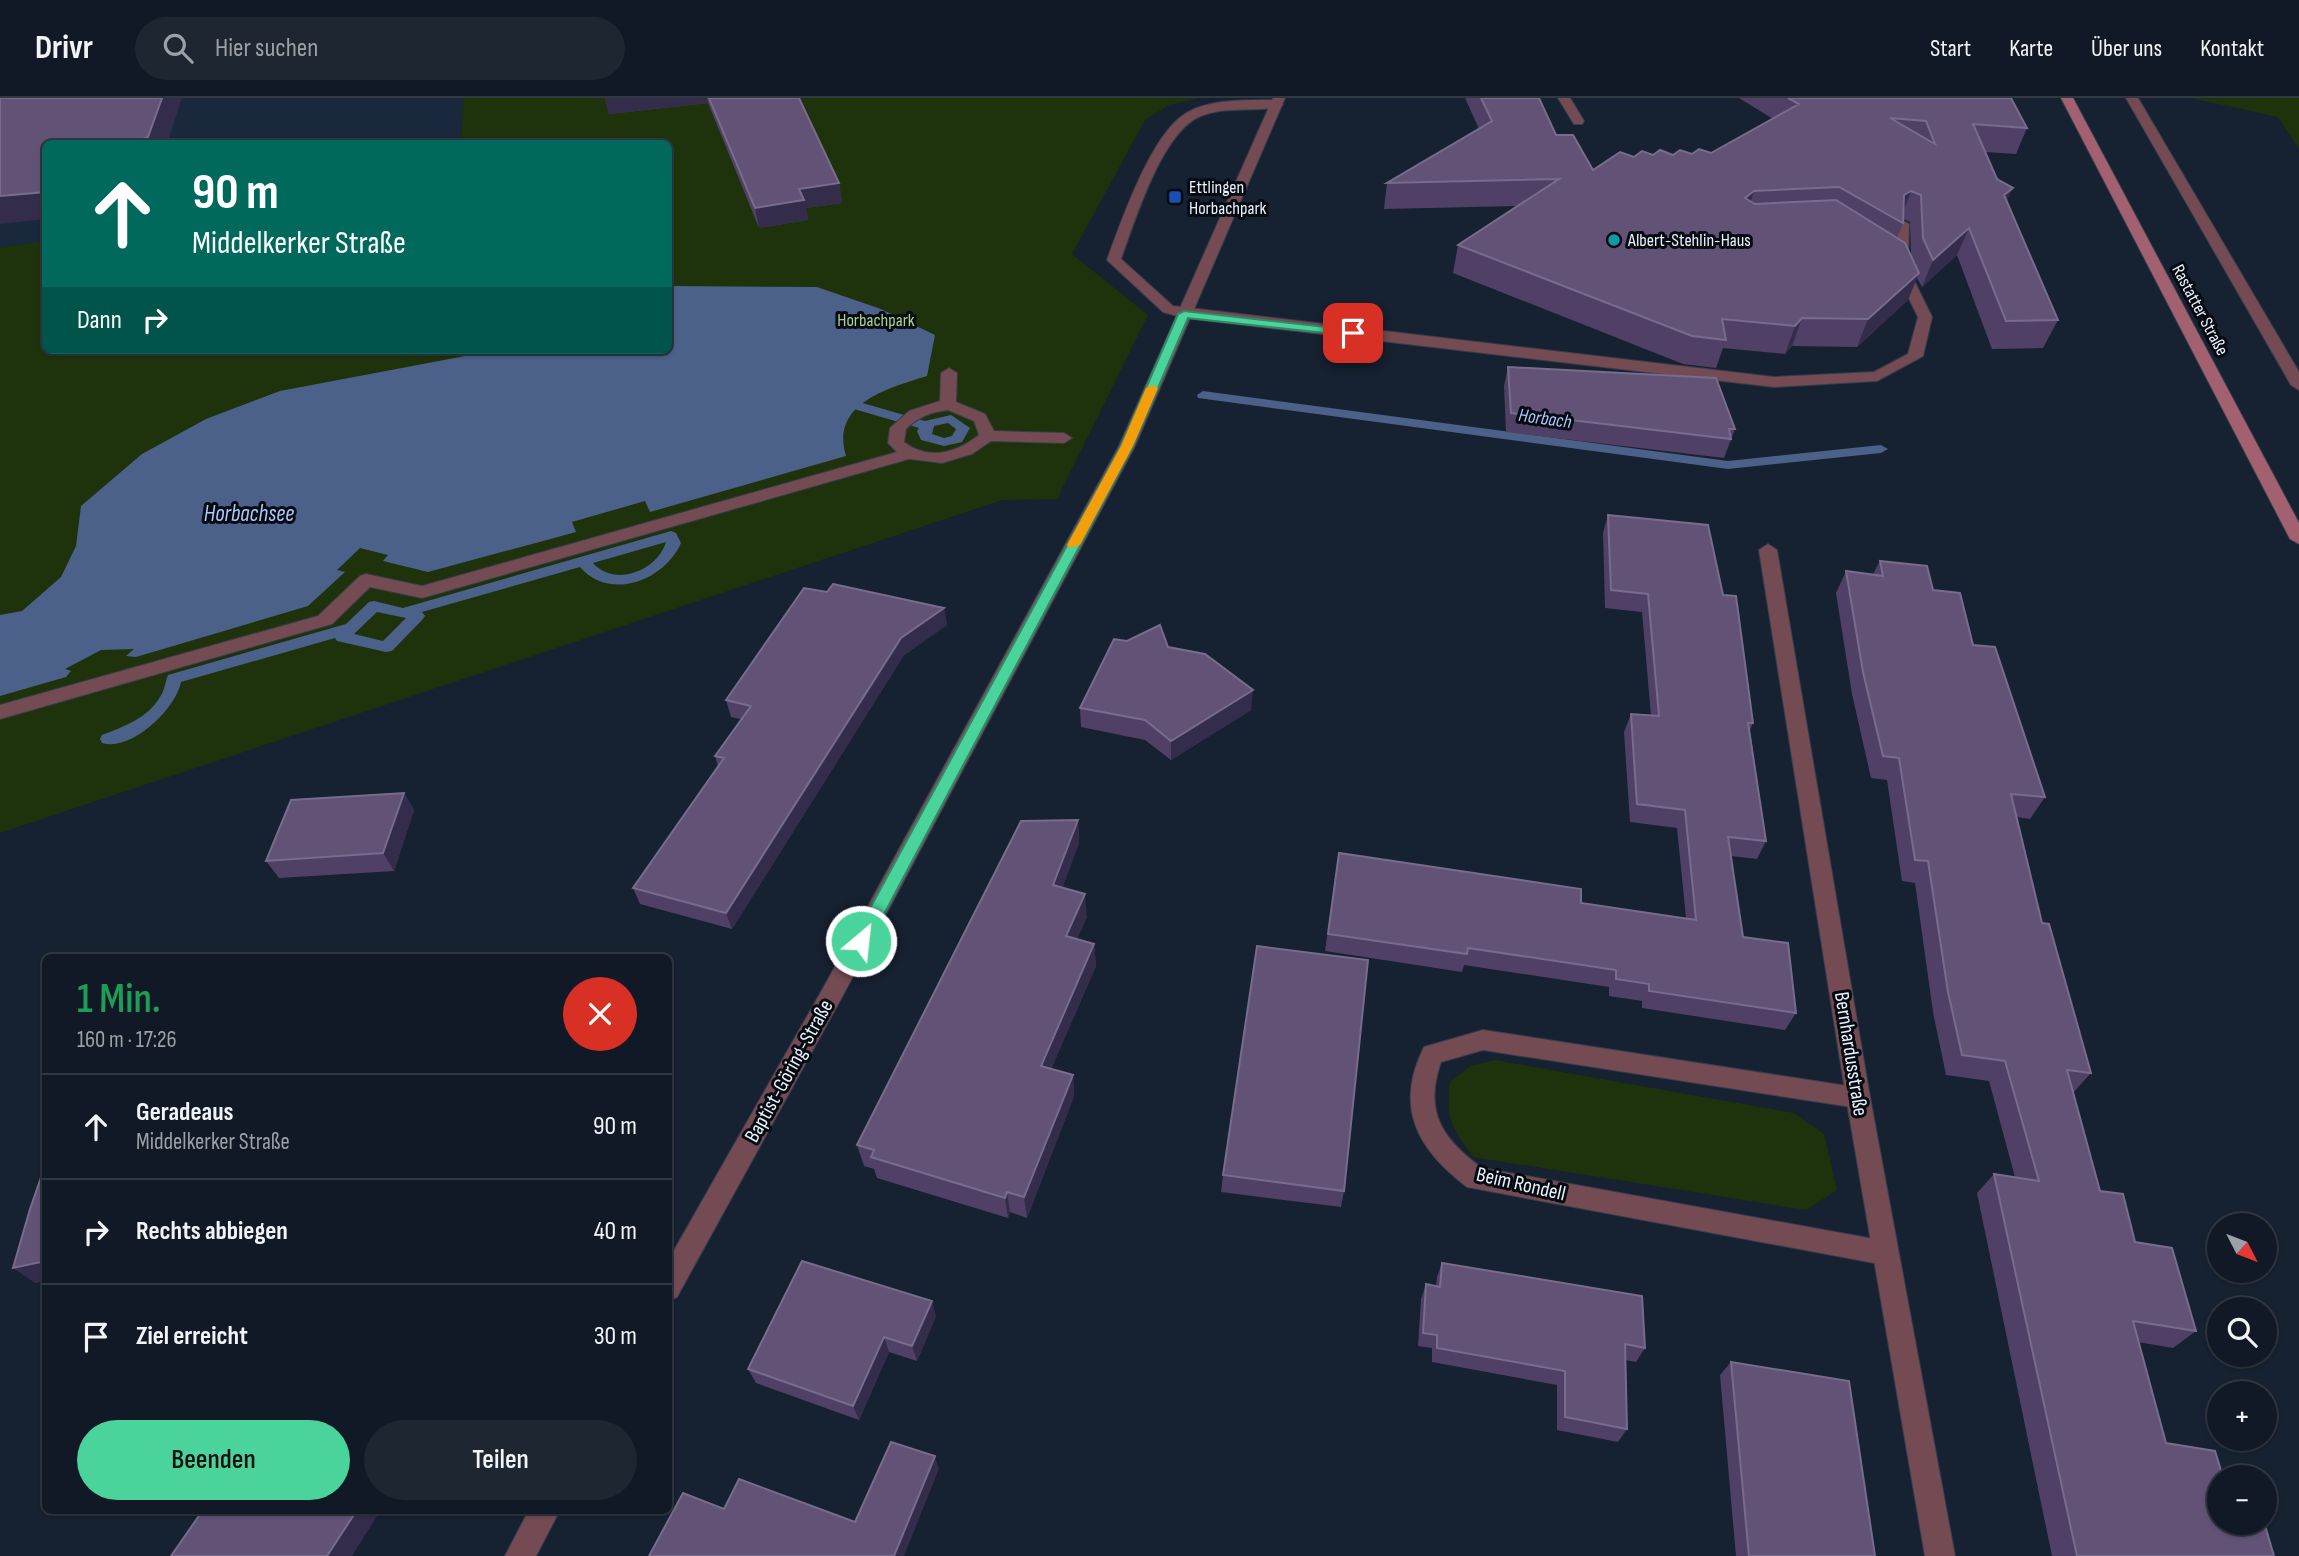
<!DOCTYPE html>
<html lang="de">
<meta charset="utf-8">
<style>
:root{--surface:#101925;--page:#1e2632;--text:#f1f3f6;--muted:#9ca0a7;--line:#303842;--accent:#4ad49c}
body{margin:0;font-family:"Sofia Sans Condensed",sans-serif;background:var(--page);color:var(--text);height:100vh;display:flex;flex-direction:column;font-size:26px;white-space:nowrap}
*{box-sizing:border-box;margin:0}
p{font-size:23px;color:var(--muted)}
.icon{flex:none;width:38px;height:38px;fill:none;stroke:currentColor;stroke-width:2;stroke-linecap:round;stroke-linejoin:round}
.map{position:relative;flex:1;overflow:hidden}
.drawer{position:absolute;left:42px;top:856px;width:630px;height:560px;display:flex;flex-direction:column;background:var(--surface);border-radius:10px;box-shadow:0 2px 5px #0004,0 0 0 2px var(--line)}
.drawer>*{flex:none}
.banner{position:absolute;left:42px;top:42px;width:630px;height:214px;border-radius:10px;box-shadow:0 2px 5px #0004,0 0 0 2px var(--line);background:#00695c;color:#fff;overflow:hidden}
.needle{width:46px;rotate:132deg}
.tools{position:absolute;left:2207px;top:1115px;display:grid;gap:14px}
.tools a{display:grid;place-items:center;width:70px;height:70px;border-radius:50%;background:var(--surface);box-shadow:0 2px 5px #0004,0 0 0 2px var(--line);font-size:35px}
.pin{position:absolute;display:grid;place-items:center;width:60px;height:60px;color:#fff;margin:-30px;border-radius:14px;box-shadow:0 4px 10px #0006}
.me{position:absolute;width:77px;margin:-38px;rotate:28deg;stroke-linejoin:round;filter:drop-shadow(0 0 5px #0008)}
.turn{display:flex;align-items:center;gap:24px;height:147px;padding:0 35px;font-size:32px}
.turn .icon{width:91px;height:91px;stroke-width:2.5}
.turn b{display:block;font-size:49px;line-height:60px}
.then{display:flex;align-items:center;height:66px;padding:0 35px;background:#0003;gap:14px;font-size:26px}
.round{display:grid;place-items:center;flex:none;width:74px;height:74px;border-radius:37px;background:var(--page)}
.headline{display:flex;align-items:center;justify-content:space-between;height:119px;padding:0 35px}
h1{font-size:42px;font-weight:600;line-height:52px;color:#1e9e55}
.cta{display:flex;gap:14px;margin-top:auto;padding:14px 35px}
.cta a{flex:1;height:80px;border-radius:42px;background:var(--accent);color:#111;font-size:28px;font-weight:600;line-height:80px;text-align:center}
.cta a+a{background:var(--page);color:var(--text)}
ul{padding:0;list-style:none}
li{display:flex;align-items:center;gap:21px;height:105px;padding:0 35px;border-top:2px solid var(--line)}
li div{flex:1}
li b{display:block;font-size:26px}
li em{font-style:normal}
header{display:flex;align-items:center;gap:42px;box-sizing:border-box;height:98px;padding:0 35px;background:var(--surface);border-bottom:2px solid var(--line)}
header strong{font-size:33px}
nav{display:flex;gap:38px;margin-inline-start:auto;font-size:24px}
.search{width:490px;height:63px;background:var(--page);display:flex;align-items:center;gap:18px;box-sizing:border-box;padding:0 24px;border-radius:38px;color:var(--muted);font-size:26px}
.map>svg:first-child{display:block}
.built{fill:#1a283e}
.green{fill:#1e330b}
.water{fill:#4b6189}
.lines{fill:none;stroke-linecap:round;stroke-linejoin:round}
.stream{fill:#4b6189;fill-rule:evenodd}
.service-casing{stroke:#343e4e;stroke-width:2}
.pedestrian-casing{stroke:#343e4e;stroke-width:2}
.minor-casing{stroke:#343e4e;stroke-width:2}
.secondary-casing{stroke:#343e4e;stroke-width:2}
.service{fill:#744a53;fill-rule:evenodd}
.pedestrian{fill:#744a53;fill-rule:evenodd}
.minor{fill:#744a53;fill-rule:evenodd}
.secondary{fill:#a3606f;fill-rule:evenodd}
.wall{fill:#514065;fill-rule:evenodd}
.shaded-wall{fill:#332c4a}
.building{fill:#625376;stroke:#776c8b;stroke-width:2;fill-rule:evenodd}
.route{fill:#4ad49c;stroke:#308a65;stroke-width:2}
.slow{fill:#f59e0b}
.transit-dot{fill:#1a4fb4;stroke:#060a11;stroke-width:2.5}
.culture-dot{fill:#0f9aa8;stroke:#060a11;stroke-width:2.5}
.labels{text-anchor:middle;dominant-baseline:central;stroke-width:6;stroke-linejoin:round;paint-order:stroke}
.far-poi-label{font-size:18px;fill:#eaf2fd;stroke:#060a11;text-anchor:start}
.far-street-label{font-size:18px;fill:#eaf2fd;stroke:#060a11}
.far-park-label{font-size:18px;fill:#abd38f;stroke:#060a11}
.far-water-label{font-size:19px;font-style:italic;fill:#acc9fd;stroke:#060a11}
.street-label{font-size:21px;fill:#eaf2fd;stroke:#060a11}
.water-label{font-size:23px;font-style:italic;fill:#acc9fd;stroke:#060a11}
</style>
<header>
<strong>Drivr</strong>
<div class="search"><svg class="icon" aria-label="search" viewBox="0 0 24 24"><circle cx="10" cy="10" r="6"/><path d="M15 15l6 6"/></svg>Hier suchen</div>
<nav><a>Start</a><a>Karte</a><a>Über uns</a><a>Kontakt</a></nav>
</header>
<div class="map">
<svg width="2299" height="1458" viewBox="0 0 2299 1458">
<rect width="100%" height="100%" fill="#162131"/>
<path class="built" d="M 0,0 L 463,0 L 461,45 L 46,46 L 45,143 L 0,149 Z"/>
<path class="green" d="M 463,0 L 1199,0 L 1169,7 L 1145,22 L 1072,156 L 1148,217 L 1057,401 L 1002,402 L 0,735 L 0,149 L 45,143 L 46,252 L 668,252 L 668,46 L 461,45 Z
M 2191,0 L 2299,0 L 2299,51 L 2278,19 Z
M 1495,962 L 1794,1015 L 1824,1036 L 1837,1092 L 1806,1112 L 1473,1059 C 1451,1028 1446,1023 1450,984 L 1470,968 Z"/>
<path class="water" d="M 669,188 L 817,189 L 881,211 L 935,237 L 927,278 C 889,290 830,305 846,358 L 650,414 L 645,403 L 572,424 L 576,434 L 428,474 L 383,463 L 388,457 L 360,450 L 337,472 L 345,474 L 308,508 L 136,559 L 126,558 L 134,551 L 101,552 L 65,571 L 71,573 L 66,579 L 0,598 L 0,517 L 22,513 L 61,479 L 76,448 L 81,408 L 142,356 L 206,321 L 280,293 L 497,252 L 668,252 Z"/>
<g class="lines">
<path class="stream" d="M 1203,293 L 1728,363 L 1881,347 L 1888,351 L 1881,355 L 1728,371 L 1198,300 L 1197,297 Z
M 859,304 L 925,323 L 951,317 L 970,330 L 962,344 L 944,348 L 921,342 L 917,333 L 919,330 L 854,311 L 852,308 ZM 948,325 L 956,331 L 952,338 L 944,340 L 932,336 L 934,328 Z
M 671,433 L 676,435 L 681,445 C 665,482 610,504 580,469 L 422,514 L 425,518 L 422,522 L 392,553 L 386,554 L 337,543 L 335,540 L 181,584 C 176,611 131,654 102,645 L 100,641 L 102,637 C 123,629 148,620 160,599 C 165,592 165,584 168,577 L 346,526 L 369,504 L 374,503 L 403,510 ZM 666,444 C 658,472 615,490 593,465 ZM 377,514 L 406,520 L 383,543 L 354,536 Z"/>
<defs>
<path id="service" d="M 1558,0 L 1570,0 L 1584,23 L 1582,26 L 1574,26 Z
M 1277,2 L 1283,6 L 1281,9 C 1255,14 1227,8 1201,18 C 1162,33 1135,123 1121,161 L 1173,208 L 1774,279 L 1874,274 L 1908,256 L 1918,219 L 1892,166 L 1895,163 L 1895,126 L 1902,122 L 1909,126 L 1908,170 L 1932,219 L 1923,258 L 1877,283 L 1774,289 L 1184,220 L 1163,214 L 1107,162 C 1121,124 1149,42 1182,18 C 1206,0 1248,2 1277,2 Z
M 1483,932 L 1867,991 L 1870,999 L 1867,1007 L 1858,1010 L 1483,952 L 1441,964 C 1424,1013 1441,1040 1482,1070 L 1885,1143 L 1894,1146 L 1898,1155 L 1894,1164 L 1885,1167 L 1467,1089 C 1417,1051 1394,1009 1424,949 Z"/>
<path id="pedestrian" d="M 949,270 L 957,275 L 956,304 L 985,316 L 994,333 L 1064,335 L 1072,340 L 1064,345 L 991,343 L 972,356 L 942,365 L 909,361 L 422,500 L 370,489 L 332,526 L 0,621 L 0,607 L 318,518 L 360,478 L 366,476 L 422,488 L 897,354 L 888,345 L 890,330 L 909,313 L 940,303 L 941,275 ZM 948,312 L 974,323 L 979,337 C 956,355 929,363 904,344 L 906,331 C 918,319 931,314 948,312 Z"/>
<path id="minor" d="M 1273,0 L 1285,0 L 1135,348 L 842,899 L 677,1199 L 668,1203 L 668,1163 L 826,885 L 1119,348 Z
M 2126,0 L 2138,0 L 2299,274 L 2299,292 L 2291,287 Z
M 1768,446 L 1777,452 L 1870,999 L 1955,1458 L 1925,1458 L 1846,999 L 1759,452 Z
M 529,1412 L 560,1412 L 536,1458 L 505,1458 Z"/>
<path id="secondary" d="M 2061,0 L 2073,0 L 2299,425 L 2299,446 L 2290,441 Z"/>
</defs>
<use href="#service" class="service-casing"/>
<use href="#pedestrian" class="pedestrian-casing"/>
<use href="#minor" class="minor-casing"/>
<use href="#secondary" class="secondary-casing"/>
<use href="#service" class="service"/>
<use href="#pedestrian" class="pedestrian"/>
<use href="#minor" class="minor"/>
<use href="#secondary" class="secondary"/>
</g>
<path class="wall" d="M 605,0 L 799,0 L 839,85 L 842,105 L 806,110 L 808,122 L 759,130 L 708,5 L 609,16 Z
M 1465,0 L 1539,0 L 1556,37 L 1593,72 L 1634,59 L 1711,55 L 1773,21 L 1739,0 L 2011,0 L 2027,30 L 2016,56 L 1985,54 L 1997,81 L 2013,90 L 2006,103 L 2058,222 L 2043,250 L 1992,251 L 1957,157 L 1922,189 L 1917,180 L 1908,202 L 1857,249 L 1792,248 L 1785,256 L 1723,250 L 1716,270 L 1683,266 L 1453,175 L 1458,147 L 1517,108 L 1384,111 L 1387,85 L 1479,31 ZM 1903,121 L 1910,124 L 1911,158 L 1897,140 L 1903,125 Z
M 1508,269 L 1735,331 L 1724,360 L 1506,334 L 1504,288 Z
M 1608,417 L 1723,497 L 1753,625 L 1750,632 L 1766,743 L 1757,761 L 1731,758 L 1743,839 L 1796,915 L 1785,932 L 1642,910 L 1642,903 L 1609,898 L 1609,889 L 1464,867 L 1462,874 L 1325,853 L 1339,755 L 1581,805 L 1686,820 L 1677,730 L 1630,724 L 1624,634 L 1631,616 L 1651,618 L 1642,514 L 1605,510 L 1603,435 Z
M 1880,463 L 1933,492 L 1973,547 L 2045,699 L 2030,721 L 2017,719 L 2042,825 L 2091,975 L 2073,995 L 2100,1093 L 2196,1233 L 2173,1250 L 2138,1244 L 2166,1345 L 2219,1424 L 2274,1458 L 2052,1458 L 1977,1095 L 1994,1076 L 2015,1079 L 1989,983 L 1946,977 L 1933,914 L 1915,785 L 1902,783 L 1887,682 L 1871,680 L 1852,596 L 1836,495 L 1846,473 L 1873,476 Z
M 827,494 L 944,510 L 947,527 L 904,557 L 732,831 L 640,806 L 633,790 L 718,668 L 715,658 L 741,621 L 731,619 L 726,602 Z
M 1168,549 L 1251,612 L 1171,662 L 1145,642 L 1081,629 L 1080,610 Z
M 404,695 L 414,712 L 394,773 L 279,780 L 266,763 Z
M 1078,722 L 1079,745 L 1062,790 L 1087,819 L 1077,841 L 1094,846 L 1096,868 L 1051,971 L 1073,977 L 1074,998 L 1027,1120 L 1010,1114 L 1008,1120 L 877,1080 L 874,1071 L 864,1068 L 857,1047 Z
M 1223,1077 L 1344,1093 L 1341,1109 L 1221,1094 Z
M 1442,1165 L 1645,1250 L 1636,1264 L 1625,1262 L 1627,1331 L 1618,1344 L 1557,1332 L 1557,1287 L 1432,1264 L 1432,1250 L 1418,1248 L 1421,1201 L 1426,1186 L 1436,1188 L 1437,1179 Z
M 936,1218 L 917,1263 L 889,1254 L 859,1322 L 756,1285 L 748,1271 Z
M 1731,1264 L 1875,1458 L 1736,1458 L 1720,1277 Z"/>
<path class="shaded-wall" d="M 162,0 L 182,0 L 167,46 L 132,46 Z
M 605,0 L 707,0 L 708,5 L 609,16 Z
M 839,85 L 842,105 L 806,110 L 808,122 L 759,130 L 755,110 L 799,91 Z
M 2013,90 L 2001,116 L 2004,97 Z
M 1754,93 L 1746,119 L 1745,100 Z
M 1911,93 L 1901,120 L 1904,97 Z
M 46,94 L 46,121 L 0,126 L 0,98 Z
M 1969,130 L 1957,157 L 1922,189 L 1933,162 Z
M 1919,175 L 1908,202 L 1857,249 L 1868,221 Z
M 1802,220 L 1792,248 L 1785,256 L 1795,228 Z
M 944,510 L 947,527 L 904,557 L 732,831 L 726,815 L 901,540 Z
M 1253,592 L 1251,612 L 1171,662 L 1171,643 Z
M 404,695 L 414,712 L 394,773 L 383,755 Z
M 1078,722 L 1079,745 L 1055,810 L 1053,787 Z
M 1085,796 L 1087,819 L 1068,861 L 1066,838 Z
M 1094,846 L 1096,868 L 1043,989 L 1041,968 Z
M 1073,977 L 1074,998 L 1027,1120 L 1024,1099 Z
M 1007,1094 L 1010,1114 L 1008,1120 L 1005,1100 Z
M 46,1163 L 46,1183 L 35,1185 L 13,1170 Z
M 932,1203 L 936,1218 L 917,1263 L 912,1248 Z
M 884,1239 L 889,1254 L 859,1322 L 853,1308 Z
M 935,1358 L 939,1371 L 904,1458 L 894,1458 Z
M 357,1412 L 381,1412 L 352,1458 L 327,1458 Z"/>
<path class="building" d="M 0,0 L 162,0 L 148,39 L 132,46 L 46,46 L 46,94 L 0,98 Z
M 709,0 L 799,0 L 839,85 L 799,91 L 804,102 L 755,110 Z
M 1481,0 L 1539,0 L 1556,37 L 1573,37 L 1593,72 L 1620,54 L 1634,59 L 1642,53 L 1653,57 L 1660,52 L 1673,57 L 1680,52 L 1692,56 L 1699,51 L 1711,55 L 1799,6 L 1788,0 L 2011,0 L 2027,30 L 1973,26 L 1997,81 L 2013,90 L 2004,97 L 2058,222 L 2006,223 L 1969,130 L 1933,162 L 1923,140 L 1921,97 L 1911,93 L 1904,97 L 1903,125 L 1839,89 L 1754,93 L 1745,100 L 1755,106 L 1836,102 L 1905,145 L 1919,175 L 1868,221 L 1802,220 L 1795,228 L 1722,221 L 1726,242 L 1692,238 L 1458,147 L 1559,81 L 1387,85 L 1492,23 ZM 1890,20 L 1926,23 L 1935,46 Z
M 1508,269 L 1716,280 L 1735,331 L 1729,331 L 1731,341 L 1511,315 Z
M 1608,417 L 1708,427 L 1723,497 L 1736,498 L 1753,625 L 1748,625 L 1766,743 L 1728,739 L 1743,839 L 1788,845 L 1796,915 L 1649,893 L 1649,886 L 1616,881 L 1616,872 L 1468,850 L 1467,856 L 1328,836 L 1339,755 L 1581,791 L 1581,805 L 1696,822 L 1685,712 L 1637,706 L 1631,616 L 1659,618 L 1648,496 L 1611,492 Z
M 1880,463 L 1927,468 L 1933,492 L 1960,495 L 1973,547 L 1995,549 L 2045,699 L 2011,696 L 2042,825 L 2049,826 L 2091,975 L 2067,972 L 2100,1093 L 2123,1096 L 2135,1144 L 2172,1150 L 2196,1233 L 2133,1223 L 2166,1345 L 2215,1353 L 2223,1379 L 2219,1379 L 2219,1424 L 2264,1424 L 2274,1458 L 2077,1458 L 1994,1076 L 2039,1083 L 2005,963 L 1962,957 L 1948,894 L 1928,763 L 1915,762 L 1899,660 L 1883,658 L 1863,574 L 1846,473 L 1883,478 Z
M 833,486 L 944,510 L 901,540 L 726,815 L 633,790 L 724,660 L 715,658 L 751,608 L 726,602 L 804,490 L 827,494 Z
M 1160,527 L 1168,549 L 1205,556 L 1253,592 L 1171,643 L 1145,622 L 1080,610 L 1114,541 L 1127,543 Z
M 404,695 L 383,755 L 266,763 L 291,702 Z
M 1078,722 L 1053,787 L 1085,796 L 1066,838 L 1094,846 L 1041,968 L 1073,977 L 1024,1099 L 1007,1094 L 1005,1100 L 871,1059 L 874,1052 L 857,1047 L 1021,723 Z
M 1257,848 L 1368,862 L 1344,1093 L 1223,1077 Z
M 46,1065 L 46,1163 L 13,1170 L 30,1111 Z
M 802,1163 L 932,1203 L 912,1248 L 884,1239 L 853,1308 L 748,1271 Z
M 1442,1165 L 1642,1198 L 1645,1250 L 1625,1246 L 1627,1331 L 1565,1319 L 1565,1273 L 1437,1250 L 1437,1237 L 1423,1235 L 1426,1186 L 1440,1189 Z
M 1731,1264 L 1849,1283 L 1875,1458 L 1749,1458 Z
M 891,1344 L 935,1358 L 894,1458 L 649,1458 L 683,1395 L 724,1411 L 739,1381 L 855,1424 Z
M 203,1412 L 357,1412 L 327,1458 L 171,1458 Z"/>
<path class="route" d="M 1184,213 L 1353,232 L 1359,235 L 1353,238 L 1188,220 L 1133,348 L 867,848 L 855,848 L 852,843 L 855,838 L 1121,348 L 1178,216 Z"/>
<path class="slow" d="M 1152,287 L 1158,290 L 1133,348 L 1080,447 L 1069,450 L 1067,447 L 1121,348 L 1146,290 Z"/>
<rect class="transit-dot" x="1168" y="92" width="14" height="14" rx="3.5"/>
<circle class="culture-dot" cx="1614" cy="142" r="7"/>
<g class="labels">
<g class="far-poi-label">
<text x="1189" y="89">Ettlingen<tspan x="1189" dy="21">Horbachpark</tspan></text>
<text x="1628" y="142">Albert-Stehlin-Haus</text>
</g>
<g class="far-street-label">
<text transform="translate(2200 212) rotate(62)">Rastatter Straße</text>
</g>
<g class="far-park-label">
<text x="876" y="222">Horbachpark</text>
</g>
<g class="far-water-label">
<text transform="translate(1545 321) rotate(8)">Horbach</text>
</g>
<g class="street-label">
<text transform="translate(1851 956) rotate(81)">Bernhardusstraße</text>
<text transform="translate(789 973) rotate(-61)">Baptist-Göring-Straße</text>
<text transform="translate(1521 1086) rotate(13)">Beim Rondell</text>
</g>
<g class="water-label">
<text x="249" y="416">Horbachsee</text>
</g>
</g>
</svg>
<div class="tools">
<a><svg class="needle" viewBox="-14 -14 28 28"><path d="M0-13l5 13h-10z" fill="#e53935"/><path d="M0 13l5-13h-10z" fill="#9ca0a7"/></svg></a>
<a><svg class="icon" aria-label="search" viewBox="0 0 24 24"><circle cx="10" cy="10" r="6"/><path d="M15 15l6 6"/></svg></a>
<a>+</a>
<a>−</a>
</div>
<div class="pin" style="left:1353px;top:235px;background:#d93025"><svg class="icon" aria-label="arrive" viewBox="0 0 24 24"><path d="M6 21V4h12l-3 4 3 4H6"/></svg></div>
<svg class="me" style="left:861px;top:843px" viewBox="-20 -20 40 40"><circle r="17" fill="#4ad49c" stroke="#fff" stroke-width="3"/><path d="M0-11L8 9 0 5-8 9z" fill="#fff"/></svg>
<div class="banner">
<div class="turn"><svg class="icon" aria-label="ahead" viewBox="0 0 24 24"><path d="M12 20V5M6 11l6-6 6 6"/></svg><div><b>90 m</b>Middelkerker Straße</div></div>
<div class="then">Dann<svg class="icon" aria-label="right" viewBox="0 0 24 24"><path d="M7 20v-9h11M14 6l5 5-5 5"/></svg></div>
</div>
<section class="drawer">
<div class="headline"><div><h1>1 Min.</h1><p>160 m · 17:26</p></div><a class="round" style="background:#d93025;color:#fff"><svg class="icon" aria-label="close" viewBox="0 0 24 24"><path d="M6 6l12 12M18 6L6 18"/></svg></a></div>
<ul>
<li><svg class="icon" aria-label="ahead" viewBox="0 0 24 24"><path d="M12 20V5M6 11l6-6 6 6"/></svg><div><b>Geradeaus</b><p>Middelkerker Straße</p></div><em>90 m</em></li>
<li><svg class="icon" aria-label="right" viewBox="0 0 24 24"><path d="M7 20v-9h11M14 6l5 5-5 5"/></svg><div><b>Rechts abbiegen</b></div><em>40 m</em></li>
<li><svg class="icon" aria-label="arrive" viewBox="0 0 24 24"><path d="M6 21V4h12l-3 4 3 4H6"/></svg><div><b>Ziel erreicht</b></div><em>30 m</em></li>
</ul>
<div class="cta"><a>Beenden</a><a>Teilen</a></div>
</section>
</div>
